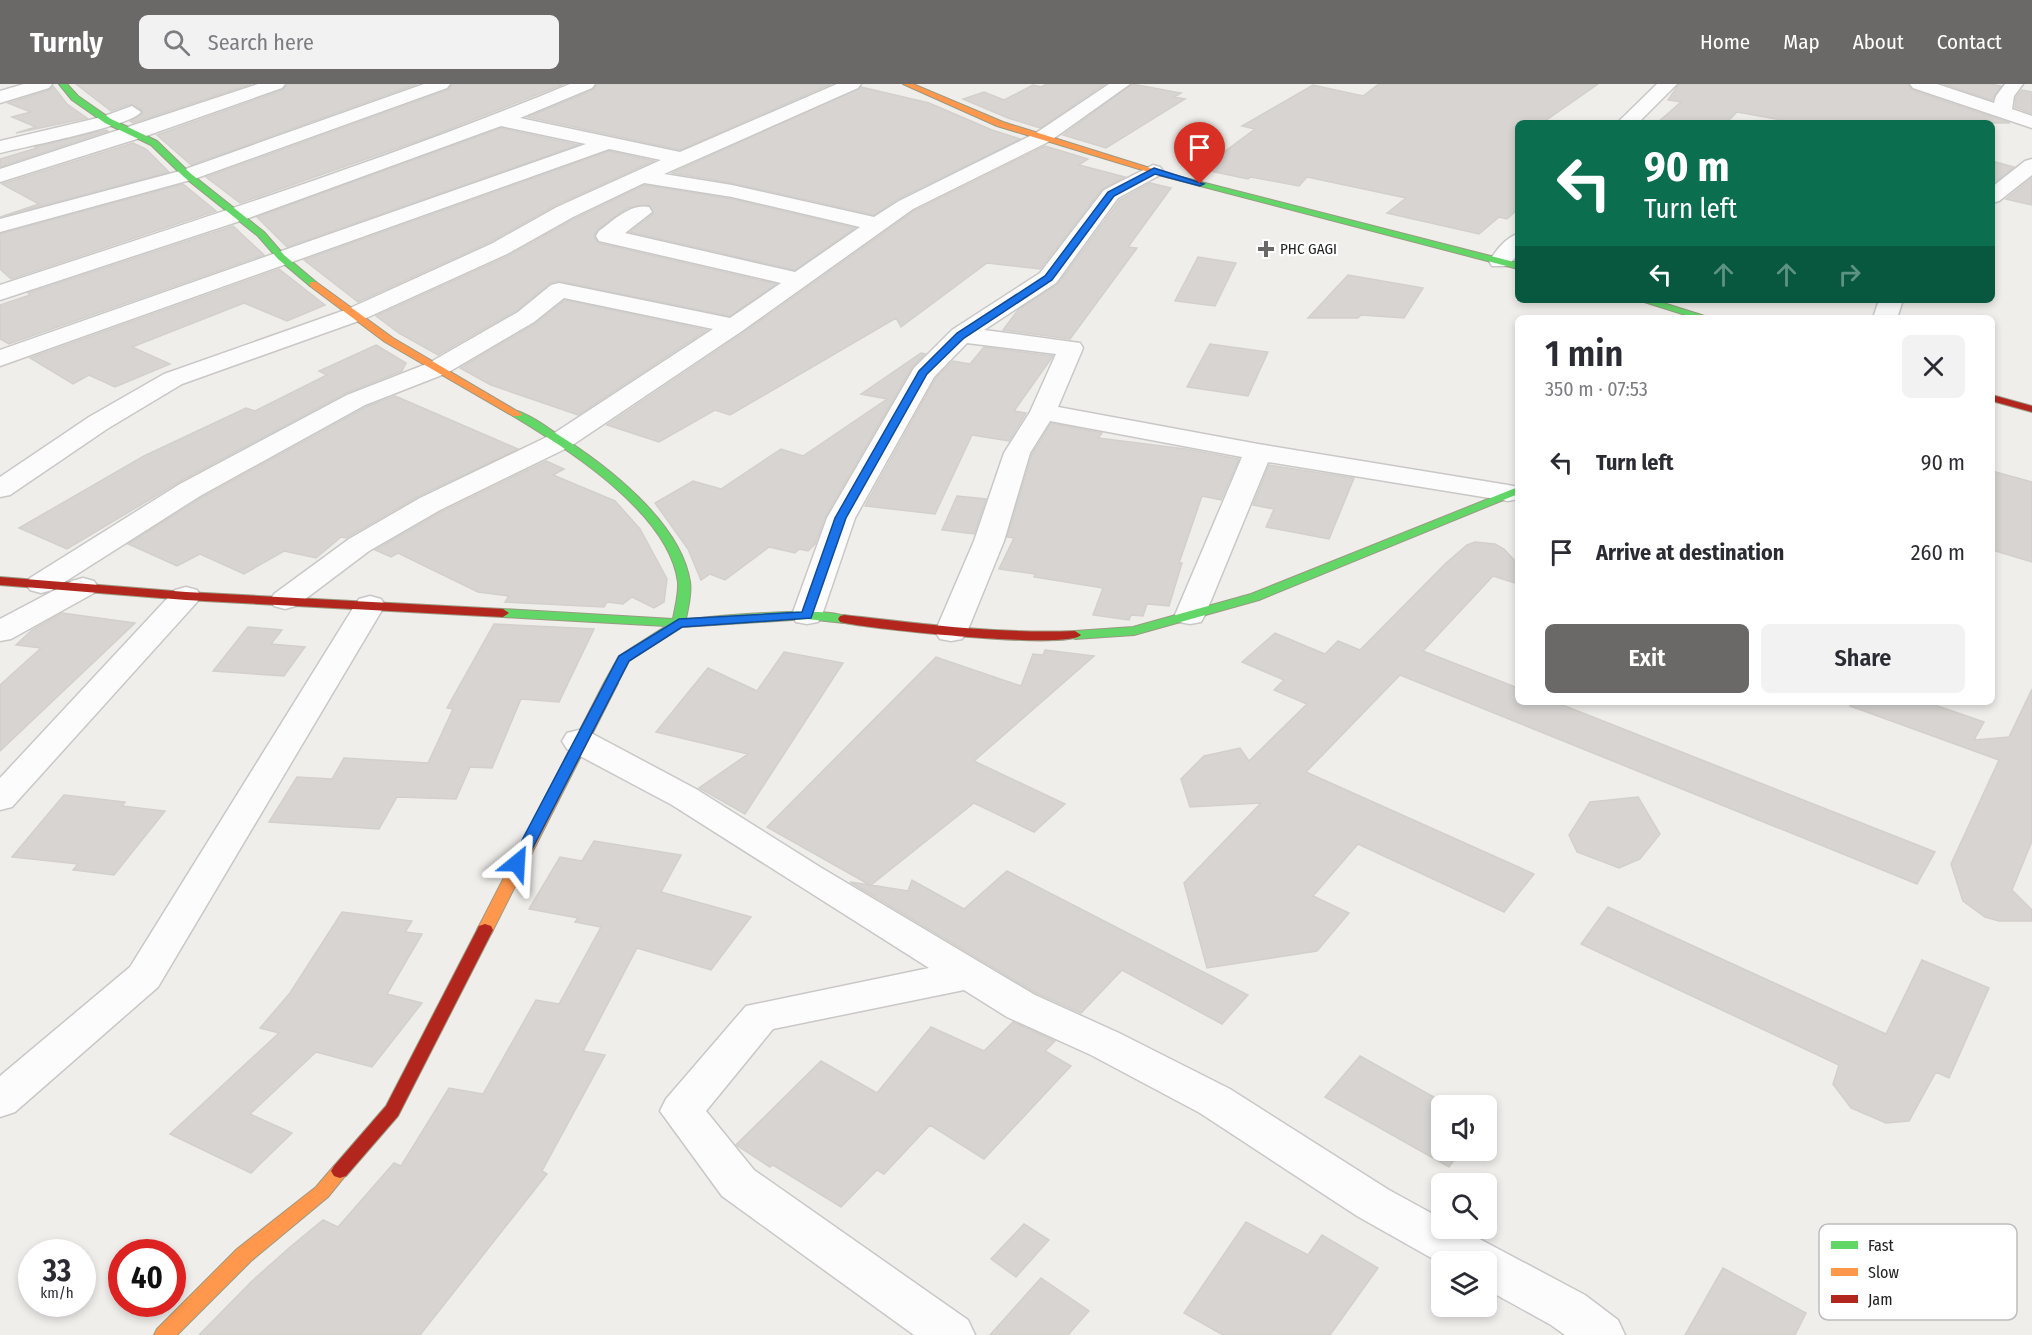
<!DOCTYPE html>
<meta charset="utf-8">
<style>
:root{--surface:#fff;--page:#f2f2f3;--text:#2b2b33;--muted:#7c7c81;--accent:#6a6968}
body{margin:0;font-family:"Fira Sans Condensed",sans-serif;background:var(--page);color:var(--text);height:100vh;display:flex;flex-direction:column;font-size:22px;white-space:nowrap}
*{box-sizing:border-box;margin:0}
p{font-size:20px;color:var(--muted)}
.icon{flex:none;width:33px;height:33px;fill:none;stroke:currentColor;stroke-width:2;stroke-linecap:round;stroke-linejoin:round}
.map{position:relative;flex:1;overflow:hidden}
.panel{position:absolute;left:1515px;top:231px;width:480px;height:390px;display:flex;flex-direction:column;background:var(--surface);border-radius:9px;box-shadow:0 3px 9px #0003}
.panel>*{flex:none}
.guide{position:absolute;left:1515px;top:36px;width:480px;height:183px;border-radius:9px;box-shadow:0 3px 9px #0003;background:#0b6e4f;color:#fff;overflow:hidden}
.tools{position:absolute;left:1431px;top:1011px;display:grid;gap:12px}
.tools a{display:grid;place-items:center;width:66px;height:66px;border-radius:9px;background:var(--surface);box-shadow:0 3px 9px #0003;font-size:30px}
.speed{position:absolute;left:18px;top:1155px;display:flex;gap:12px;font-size:30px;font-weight:700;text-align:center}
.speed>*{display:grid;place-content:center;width:78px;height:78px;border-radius:50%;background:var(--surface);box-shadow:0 3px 9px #0003;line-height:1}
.speed small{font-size:15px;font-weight:400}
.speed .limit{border:9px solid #d22;background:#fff;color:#111}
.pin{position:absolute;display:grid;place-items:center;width:51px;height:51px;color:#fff;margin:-62px -26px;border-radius:50% 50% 50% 0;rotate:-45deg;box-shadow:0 0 6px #0007}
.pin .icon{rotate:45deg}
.me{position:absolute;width:66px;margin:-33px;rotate:27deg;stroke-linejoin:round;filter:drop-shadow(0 0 4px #0008)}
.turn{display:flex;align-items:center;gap:21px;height:126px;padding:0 30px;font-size:27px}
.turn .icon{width:78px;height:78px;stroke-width:2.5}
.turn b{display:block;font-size:42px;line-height:51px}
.lanes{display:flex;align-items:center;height:57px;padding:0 30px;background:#0003;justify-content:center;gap:30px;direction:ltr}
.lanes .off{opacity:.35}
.round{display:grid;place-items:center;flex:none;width:63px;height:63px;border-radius:9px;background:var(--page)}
.head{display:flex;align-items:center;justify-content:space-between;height:102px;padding:0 30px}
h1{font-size:36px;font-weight:600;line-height:45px}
.primary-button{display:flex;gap:12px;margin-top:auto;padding:12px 30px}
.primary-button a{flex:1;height:69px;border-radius:9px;background:var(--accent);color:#fff;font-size:24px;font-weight:600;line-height:69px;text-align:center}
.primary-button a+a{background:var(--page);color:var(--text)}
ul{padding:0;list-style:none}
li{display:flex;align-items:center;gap:18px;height:90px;padding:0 30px}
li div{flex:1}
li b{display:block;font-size:22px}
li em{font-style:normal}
header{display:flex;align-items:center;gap:36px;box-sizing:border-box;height:84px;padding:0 30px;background:var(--accent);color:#fff}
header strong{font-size:28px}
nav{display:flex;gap:33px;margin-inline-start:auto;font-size:21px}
.search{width:420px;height:54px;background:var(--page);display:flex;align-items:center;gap:15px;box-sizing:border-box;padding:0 21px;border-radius:9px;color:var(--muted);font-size:22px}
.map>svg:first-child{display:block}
.building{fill:#d7d4d2;stroke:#d3d0cc;stroke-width:1.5}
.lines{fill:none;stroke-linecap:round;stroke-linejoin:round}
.street-casing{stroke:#c9c8c7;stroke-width:3}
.fast-casing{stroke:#999a82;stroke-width:2}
.slow-casing{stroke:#999a82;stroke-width:2}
.jam-casing{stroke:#999a82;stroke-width:2}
.street{fill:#fdfcfc;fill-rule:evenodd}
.fast{fill:#63d668;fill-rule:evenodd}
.slow{fill:#ff974d;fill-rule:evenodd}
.jam{fill:#b3261e;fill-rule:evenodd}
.route{fill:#1a73e8;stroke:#114b97;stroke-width:1.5}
.poi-dot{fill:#6a6968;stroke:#fff;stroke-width:2}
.labels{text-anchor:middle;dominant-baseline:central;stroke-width:4.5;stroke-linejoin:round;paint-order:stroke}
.far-poi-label{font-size:15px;fill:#222;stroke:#fff;text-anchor:start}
.key{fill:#fff;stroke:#bdbdbd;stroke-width:1.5}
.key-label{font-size:16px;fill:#222}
</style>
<header>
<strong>Turnly</strong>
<div class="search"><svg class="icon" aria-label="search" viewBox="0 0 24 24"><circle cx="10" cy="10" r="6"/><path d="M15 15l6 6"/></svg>Search here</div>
<nav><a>Home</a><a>Map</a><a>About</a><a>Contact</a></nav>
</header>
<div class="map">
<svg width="2032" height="1251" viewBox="0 0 2032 1251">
<rect width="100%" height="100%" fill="#f0eeeb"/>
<path class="building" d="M 76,0 L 251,0 L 133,39 L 130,37 L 142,30 L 142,26 L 131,20 L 111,27 Z
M 287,0 L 417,0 L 191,81 L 157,51 L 283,6 Z
M 452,0 L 564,0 L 429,53 L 240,119 L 206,93 L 448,6 Z
M 597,0 L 831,0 L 680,66 L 528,33 L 593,6 Z
M 1047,0 L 1105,0 L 1040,44 L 1008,34 L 963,15 L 984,8 L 1004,16 L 1033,1 L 1041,3 Z
M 1132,0 L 1181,9 L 1174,13 L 1185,15 L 1106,64 L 1063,51 Z
M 1379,0 L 1598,0 L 1542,39 L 1518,39 L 1518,125 L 1507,135 L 1499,133 L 1479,150 L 1387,129 L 1406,114 L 1307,93 L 1299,102 L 1251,93 L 1248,95 L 1201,85 L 1255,45 L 1242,42 L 1313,1 L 1363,12 Z
M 1679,0 L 1908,0 L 1912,6 L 2010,39 L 1799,39 L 1737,28 L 1726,39 L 1657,39 L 1681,18 L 1668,16 Z
M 1944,0 L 1990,0 L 2001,2 L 1992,16 Z
M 53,2 L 67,20 L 87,34 L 16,49 L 36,43 L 12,33 L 31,28 L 8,19 L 50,6 Z
M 861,3 L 929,19 L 992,46 L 1020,55 L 898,115 L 874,131 L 732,99 L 672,89 Z
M 2022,6 L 2032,8 L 2032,30 L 2015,23 L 2016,13 Z
M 501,44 L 578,61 L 287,163 L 257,133 Z
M 106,46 L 108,47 L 0,83 L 0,75 L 37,64 L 35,63 Z
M 133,59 L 146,65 L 169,88 L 0,133 L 39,120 L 2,100 Z
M 1045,62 L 1088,75 L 1079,81 L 1125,93 L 1102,105 L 1040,185 L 987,179 L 901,243 L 896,234 L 730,331 L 715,326 L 659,358 L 607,341 L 743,249 L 914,127 Z
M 609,67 L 654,77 L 556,121 L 490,158 L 358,218 L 304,176 Z
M 1992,77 L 2014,83 L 1992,100 Z
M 2032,94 L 2032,121 L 2006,115 Z
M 1150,99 L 1171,104 L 1128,163 L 1137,164 L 1070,255 L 1003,246 L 1018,226 L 1058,200 L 1120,116 Z
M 183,100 L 216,127 L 11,195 L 0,185 L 0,150 Z
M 644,101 L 732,115 L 855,144 L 795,186 L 630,148 L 653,130 L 649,121 L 627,124 L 597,146 L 594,153 L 598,159 L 776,200 L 730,232 L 558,197 L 550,199 L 517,226 L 438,271 L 399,249 L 376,232 L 508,172 L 574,135 Z
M 233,142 L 264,171 L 9,260 L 0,255 L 0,221 L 30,211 L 28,209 Z
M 1198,173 L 1236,179 L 1215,222 L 1175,217 Z
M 279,185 L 325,221 L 287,237 L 244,219 L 132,263 L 170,280 L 115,303 L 89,291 L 73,300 L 30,274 Z
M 1348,191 L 1423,204 L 1404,234 L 1361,231 L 1358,234 L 1308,234 Z
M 565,216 L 707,246 L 578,331 L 491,301 L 460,284 L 535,240 Z
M 1210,260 L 1268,268 L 1248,312 L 1187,303 Z
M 376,261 L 406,279 L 402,287 L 346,309 L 179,398 L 67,465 L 19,444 L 144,372 L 246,324 L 255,327 L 327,291 L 319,287 Z
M 984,263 L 1053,272 L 1014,327 L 1026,329 L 1009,357 L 972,351 L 935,430 L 865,422 L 936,294 L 953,277 L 970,280 Z
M 921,269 L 925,270 L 912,283 L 825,433 L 815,460 L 808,467 L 799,465 L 795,469 L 769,463 L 725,496 L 710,490 L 701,496 L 688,465 L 655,419 L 693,397 L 721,405 L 781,365 L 803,372 L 887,315 L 861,310 Z
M 395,312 L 518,365 L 419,412 L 346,454 L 341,453 L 316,474 L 284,467 L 244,490 L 200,470 L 177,482 L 128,460 L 201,414 L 366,323 Z
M 1051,339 L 1102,349 L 1098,354 L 1186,365 L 1239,375 L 1221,416 L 1202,412 L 1179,479 L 1182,479 L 1169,522 L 1147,520 L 1143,532 L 1131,531 L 1129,536 L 1093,531 L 1103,504 L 1034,493 L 1035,490 L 999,485 L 1014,454 L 1007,453 L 1032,370 Z
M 546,377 L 564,385 L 553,391 L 615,417 L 640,445 L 667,495 L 664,518 L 654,524 L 632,513 L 623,520 L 607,518 L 604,523 L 505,518 L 509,512 L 478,508 L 398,469 L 391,473 L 375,466 L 441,428 Z
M 1269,381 L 1354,394 L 1329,455 L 1266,443 L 1274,425 L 1253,421 Z
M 1992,387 L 2032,398 L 2032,478 L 1992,466 Z
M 957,412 L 986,415 L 974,450 L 942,446 Z
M 1475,458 L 1495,460 L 1504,465 L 1518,480 L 1518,500 L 1493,492 L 1423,567 L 1518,604 L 1518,618 L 1555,618 L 1935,768 L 1917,800 L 1400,591 L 1306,688 L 1534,790 L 1504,828 L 1358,760 L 1313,812 L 1349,829 L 1317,867 L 1207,884 L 1184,799 L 1261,719 L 1190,723 L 1181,695 L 1204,672 L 1240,664 L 1249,677 L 1307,620 L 1274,606 L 1284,596 L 1242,578 L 1275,549 L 1325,570 L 1338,557 L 1360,566 L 1446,479 L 1467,461 Z
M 62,529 L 135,539 L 0,667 L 0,601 L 41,564 L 16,561 L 32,546 Z
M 494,540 L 594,545 L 559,618 L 521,615 L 492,684 L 470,683 L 456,715 L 397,713 L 379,745 L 269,738 L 297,693 L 332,695 L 344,674 L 428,679 L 453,625 L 447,624 Z
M 248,543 L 282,546 L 271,560 L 305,563 L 284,592 L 213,587 Z
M 1045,566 L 1094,572 L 974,677 L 1065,720 L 1034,748 L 974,719 L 871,801 L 908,807 L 912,796 L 964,825 L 1007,787 L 1248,911 L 1222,940 L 1122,886 L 1081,929 L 1036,909 L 850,798 L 870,801 L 767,743 L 936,573 L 1021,602 L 1033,570 L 1043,571 Z
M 784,568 L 843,579 L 745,730 L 699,704 L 748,670 L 656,648 L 708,584 L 757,607 Z
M 2032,605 L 2032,757 L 2012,806 L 2032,826 L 2032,837 L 1999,837 L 1985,833 L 1963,817 L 1951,780 L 1999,676 L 1850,622 L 1851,618 L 1926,618 L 1984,638 L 1974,656 L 2009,653 Z
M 64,711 L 125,718 L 122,722 L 165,727 L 114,791 L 73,786 L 78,780 L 12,773 Z
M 1638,713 L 1660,750 L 1640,775 L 1619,784 L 1577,768 L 1569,751 L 1590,718 Z
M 594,757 L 681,771 L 661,808 L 751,833 L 711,886 L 637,864 L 583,967 L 605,971 L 542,1087 L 547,1090 L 420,1251 L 199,1251 L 252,1197 L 289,1164 L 323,1136 L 338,1143 L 394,1079 L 401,1082 L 449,1004 L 483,1010 L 536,916 L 559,920 L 601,843 L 575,838 L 578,834 L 529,825 L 560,773 L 582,777 Z
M 1608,823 L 1886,950 L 1922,876 L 1989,904 L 1949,994 L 1936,988 L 1909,1037 L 1886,1039 L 1851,1024 L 1833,1000 L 1839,981 L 1581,860 Z
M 342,828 L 412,837 L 405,848 L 422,850 L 387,910 L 422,919 L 372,983 L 316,968 L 250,1030 L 292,1049 L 251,1089 L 170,1050 L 279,949 L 260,944 L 290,909 Z
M 1013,938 L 1055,957 L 1045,967 L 1071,982 L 984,1075 L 930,1041 L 884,1090 L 877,1086 L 841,1123 L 773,1081 L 770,1083 L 736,1061 L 821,977 L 877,1009 L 931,943 L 984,967 Z
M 1360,972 L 1450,1022 L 1442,1022 L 1442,1066 L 1461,1066 L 1449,1083 L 1325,1013 Z
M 1246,1138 L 1308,1171 L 1322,1151 L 1378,1184 L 1330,1251 L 1223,1251 L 1184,1229 Z
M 1024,1140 L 1049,1156 L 1016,1193 L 991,1175 Z
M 1723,1184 L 1806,1229 L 1795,1251 L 1685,1251 Z
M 1041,1194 L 1089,1227 L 1068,1251 L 990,1251 Z"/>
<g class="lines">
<defs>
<path id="street" d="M 24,0 L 52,0 L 49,4 L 0,19 L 0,7 Z
M 258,0 L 285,0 L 282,4 L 143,53 L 0,98 L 0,85 Z
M 424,0 L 450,0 L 447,4 L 194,95 L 0,148 L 0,135 L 180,87 Z
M 570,0 L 595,0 L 592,4 L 520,34 L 680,68 L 837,0 L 861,0 L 858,4 L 664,90 L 732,101 L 874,133 L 899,117 L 1036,49 L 1109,0 L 1130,0 L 1050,57 L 913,125 L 742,247 L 571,362 L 440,426 L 369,467 L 296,522 L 285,525 L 274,522 L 270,516 L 274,510 L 349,455 L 420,414 L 553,350 L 713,245 L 564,214 L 534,238 L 447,289 L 365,321 L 200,412 L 52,506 L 41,509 L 30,506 L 26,500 L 30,494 L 180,400 L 347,311 L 429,279 L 518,228 L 551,201 L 559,199 L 730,234 L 781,199 L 599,157 L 596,152 L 599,147 C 613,137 630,119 649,123 L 652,128 L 625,149 L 795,188 L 860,143 L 732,113 L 644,99 L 573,133 L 507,170 L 364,235 L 182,300 L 107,345 L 10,411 L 0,413 L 0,393 L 89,333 L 164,290 L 348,225 L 491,160 L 557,123 L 661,76 L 609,65 L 0,282 L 0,266 L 586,60 L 501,42 L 246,135 L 0,216 L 0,201 C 191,138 384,77 570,0 Z
M 1657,0 L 1677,0 L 1638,39 L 1617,39 Z
M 1910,0 L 1937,0 L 1994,19 L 1996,12 L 2005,0 L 2023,0 L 2014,12 L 2012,25 L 2032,32 L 2032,44 L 1913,4 Z
M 132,22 L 141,28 C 132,42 23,63 0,69 L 0,57 L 102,33 Z
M 2032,75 L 2032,91 L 1999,117 L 1992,119 L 1992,103 L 2025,77 Z
M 1153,81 L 1160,83 L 1163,87 L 1160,91 L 1118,114 L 1056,199 L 984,246 L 1080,259 L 1083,264 L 1058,323 L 1258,360 L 1508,401 L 1518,403 L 1518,415 L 1508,417 L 1268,378 L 1205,531 L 1201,538 L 1190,540 L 1179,538 L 1175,531 L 1242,373 L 1050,337 L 1030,369 L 1004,457 L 967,548 L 962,555 L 951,557 L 940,555 L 935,548 L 974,457 L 1004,369 L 1030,328 L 1056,270 L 967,259 L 934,293 L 855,434 L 822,531 L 818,538 L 807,540 L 796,538 L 792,531 L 827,434 L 914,284 L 952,246 L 1040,189 L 1104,106 Z
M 1518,150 L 1518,170 L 1508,182 L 1492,182 L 1489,177 C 1496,167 1506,153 1518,150 Z
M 1879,216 L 1903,216 L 1897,234 L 1873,234 Z
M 83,494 L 94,497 L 98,503 L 94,509 L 11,555 L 0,557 L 0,535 L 72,497 Z
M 186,503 L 197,506 L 201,512 L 197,518 L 12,723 L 0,726 L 0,694 L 175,506 Z
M 370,512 L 381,515 L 385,521 L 158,903 L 15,1028 L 0,1033 L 0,992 L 130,883 L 355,521 L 359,515 Z
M 579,646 L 591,649 L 696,705 L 820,783 L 1035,911 L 1119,949 L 1230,1005 L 1389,1106 L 1442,1135 L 1442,1144 L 1459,1144 L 1585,1211 L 1618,1236 L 1625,1251 L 1565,1251 L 1551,1241 L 1486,1205 L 1486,1178 L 1442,1178 L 1442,1180 L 1357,1132 L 1200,1029 L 1091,971 L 1007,933 L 964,906 L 773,945 L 706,1027 L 754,1086 L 968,1236 L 975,1251 L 914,1251 L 722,1112 L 660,1027 L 666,1015 L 746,922 L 929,884 L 672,721 L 567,665 L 562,657 L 567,649 Z"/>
<path id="fast" d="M 59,0 L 67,0 L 78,12 L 111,35 L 157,57 L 190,89 L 264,148 L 284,171 L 316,198 L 316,202 L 310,202 L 278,175 L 258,152 L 184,93 L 151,61 L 105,39 L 72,16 Z
M 1162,88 L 1518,179 L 1518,185 L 1162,92 Z
M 1638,216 L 1654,216 L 1711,234 L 1695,234 Z
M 517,327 C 531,331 545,342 557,350 C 605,380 681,438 690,498 C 692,510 688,523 686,535 C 714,533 834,520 850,535 L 844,539 L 807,535 L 682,543 L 629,577 L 616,602 L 606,602 L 604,599 L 619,572 L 666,542 L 503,533 L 497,529 L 503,525 L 673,535 C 675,523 679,510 678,498 C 669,429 568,365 513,332 L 512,330 Z
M 1518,403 L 1518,410 L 1259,516 L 1134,551 L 1075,555 L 1069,551 L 1075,547 L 1133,543 L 1251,510 Z"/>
<path id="slow" d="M 903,0 L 913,0 L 1003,38 L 1169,90 L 1162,92 L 997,42 Z
M 310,198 L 316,198 L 393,254 L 522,330 L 521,332 L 513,332 L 385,258 L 310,202 Z
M 611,595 L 618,599 L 493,846 L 491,850 L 479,850 L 477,846 L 604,599 Z
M 340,1080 L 346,1082 L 349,1087 L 328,1113 L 251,1177 L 177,1251 L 154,1251 L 157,1245 L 237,1165 L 316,1103 L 334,1082 Z"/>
<path id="jam" d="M 1992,311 L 2032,322 L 2032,328 L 1992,317 Z
M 0,493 L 186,508 L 503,525 L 509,529 L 503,533 L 186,516 L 0,501 Z
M 844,531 C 921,540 997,550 1075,547 L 1081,551 C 1066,566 869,545 840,538 L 838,535 L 840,532 Z
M 485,840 L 491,842 L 493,846 L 398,1032 L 346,1092 L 340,1094 L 334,1092 L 331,1087 L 334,1082 L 386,1022 L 477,846 L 479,842 Z"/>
</defs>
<use href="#street" class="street-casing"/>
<use href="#fast" class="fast-casing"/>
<use href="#slow" class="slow-casing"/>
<use href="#jam" class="jam-casing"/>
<use href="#street" class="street"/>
<use href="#fast" class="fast"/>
<use href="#slow" class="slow"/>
<use href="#jam" class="jam"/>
</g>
<path class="route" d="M 1154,84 L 1204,100 L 1200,102 L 1155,90 L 1114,112 L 1052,196 L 964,254 L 927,290 L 846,434 L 811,534 L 682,543 L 629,577 L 525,779 L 517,784 L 512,782 L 510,779 L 619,572 L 679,535 L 802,528 L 835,434 L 919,287 L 957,249 L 1045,192 L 1108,108 Z"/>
<path class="poi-dot" d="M1263 156h6v6h6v6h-6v6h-6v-6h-6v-6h6z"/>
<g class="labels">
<g class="far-poi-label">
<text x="1280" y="165">PHC GAGI</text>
</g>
</g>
<rect x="1819" y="1140" width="198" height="96" rx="9" class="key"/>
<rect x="1831" y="1157" width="27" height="8" fill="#63d668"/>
<rect x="1831" y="1184" width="27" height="8" fill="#ff974d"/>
<rect x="1831" y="1211" width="27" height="8" fill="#b3261e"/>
<g class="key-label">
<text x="1868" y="1167">Fast</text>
<text x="1868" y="1194">Slow</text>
<text x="1868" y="1221">Jam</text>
</g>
</svg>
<div class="tools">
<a><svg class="icon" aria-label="sound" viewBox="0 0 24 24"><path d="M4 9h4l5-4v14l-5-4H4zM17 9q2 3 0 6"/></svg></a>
<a><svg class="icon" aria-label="search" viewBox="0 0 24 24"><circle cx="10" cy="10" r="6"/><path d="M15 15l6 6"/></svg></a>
<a><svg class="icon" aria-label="layers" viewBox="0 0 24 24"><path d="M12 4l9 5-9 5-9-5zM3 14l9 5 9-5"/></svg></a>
</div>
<div class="speed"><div>33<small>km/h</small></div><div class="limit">40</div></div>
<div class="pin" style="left:1200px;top:100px;background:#d93025"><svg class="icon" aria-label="arrive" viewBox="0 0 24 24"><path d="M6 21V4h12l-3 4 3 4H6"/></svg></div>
<svg class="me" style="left:517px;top:779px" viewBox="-20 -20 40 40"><path d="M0-17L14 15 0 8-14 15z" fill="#1a73e8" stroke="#fff" stroke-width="4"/></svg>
<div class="guide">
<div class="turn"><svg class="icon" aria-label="left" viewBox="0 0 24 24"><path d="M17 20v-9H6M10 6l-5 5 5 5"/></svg><div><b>90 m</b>Turn left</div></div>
<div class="lanes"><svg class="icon" aria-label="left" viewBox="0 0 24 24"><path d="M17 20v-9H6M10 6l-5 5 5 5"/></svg><svg class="icon off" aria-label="ahead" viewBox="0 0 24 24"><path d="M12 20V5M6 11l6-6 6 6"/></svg><svg class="icon off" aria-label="ahead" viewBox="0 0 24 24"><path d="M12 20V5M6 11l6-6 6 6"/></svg><svg class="icon off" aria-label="right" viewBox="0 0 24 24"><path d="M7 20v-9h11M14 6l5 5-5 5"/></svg></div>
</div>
<section class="panel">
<div class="head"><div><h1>1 min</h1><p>350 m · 07:53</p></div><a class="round"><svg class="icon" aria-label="close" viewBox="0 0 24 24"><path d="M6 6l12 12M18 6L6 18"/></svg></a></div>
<ul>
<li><svg class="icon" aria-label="left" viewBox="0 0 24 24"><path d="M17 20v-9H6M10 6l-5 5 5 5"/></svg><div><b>Turn left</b></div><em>90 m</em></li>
<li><svg class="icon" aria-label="arrive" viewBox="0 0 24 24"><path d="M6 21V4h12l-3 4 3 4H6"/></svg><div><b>Arrive at destination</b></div><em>260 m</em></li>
</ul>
<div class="primary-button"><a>Exit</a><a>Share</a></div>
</section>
</div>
